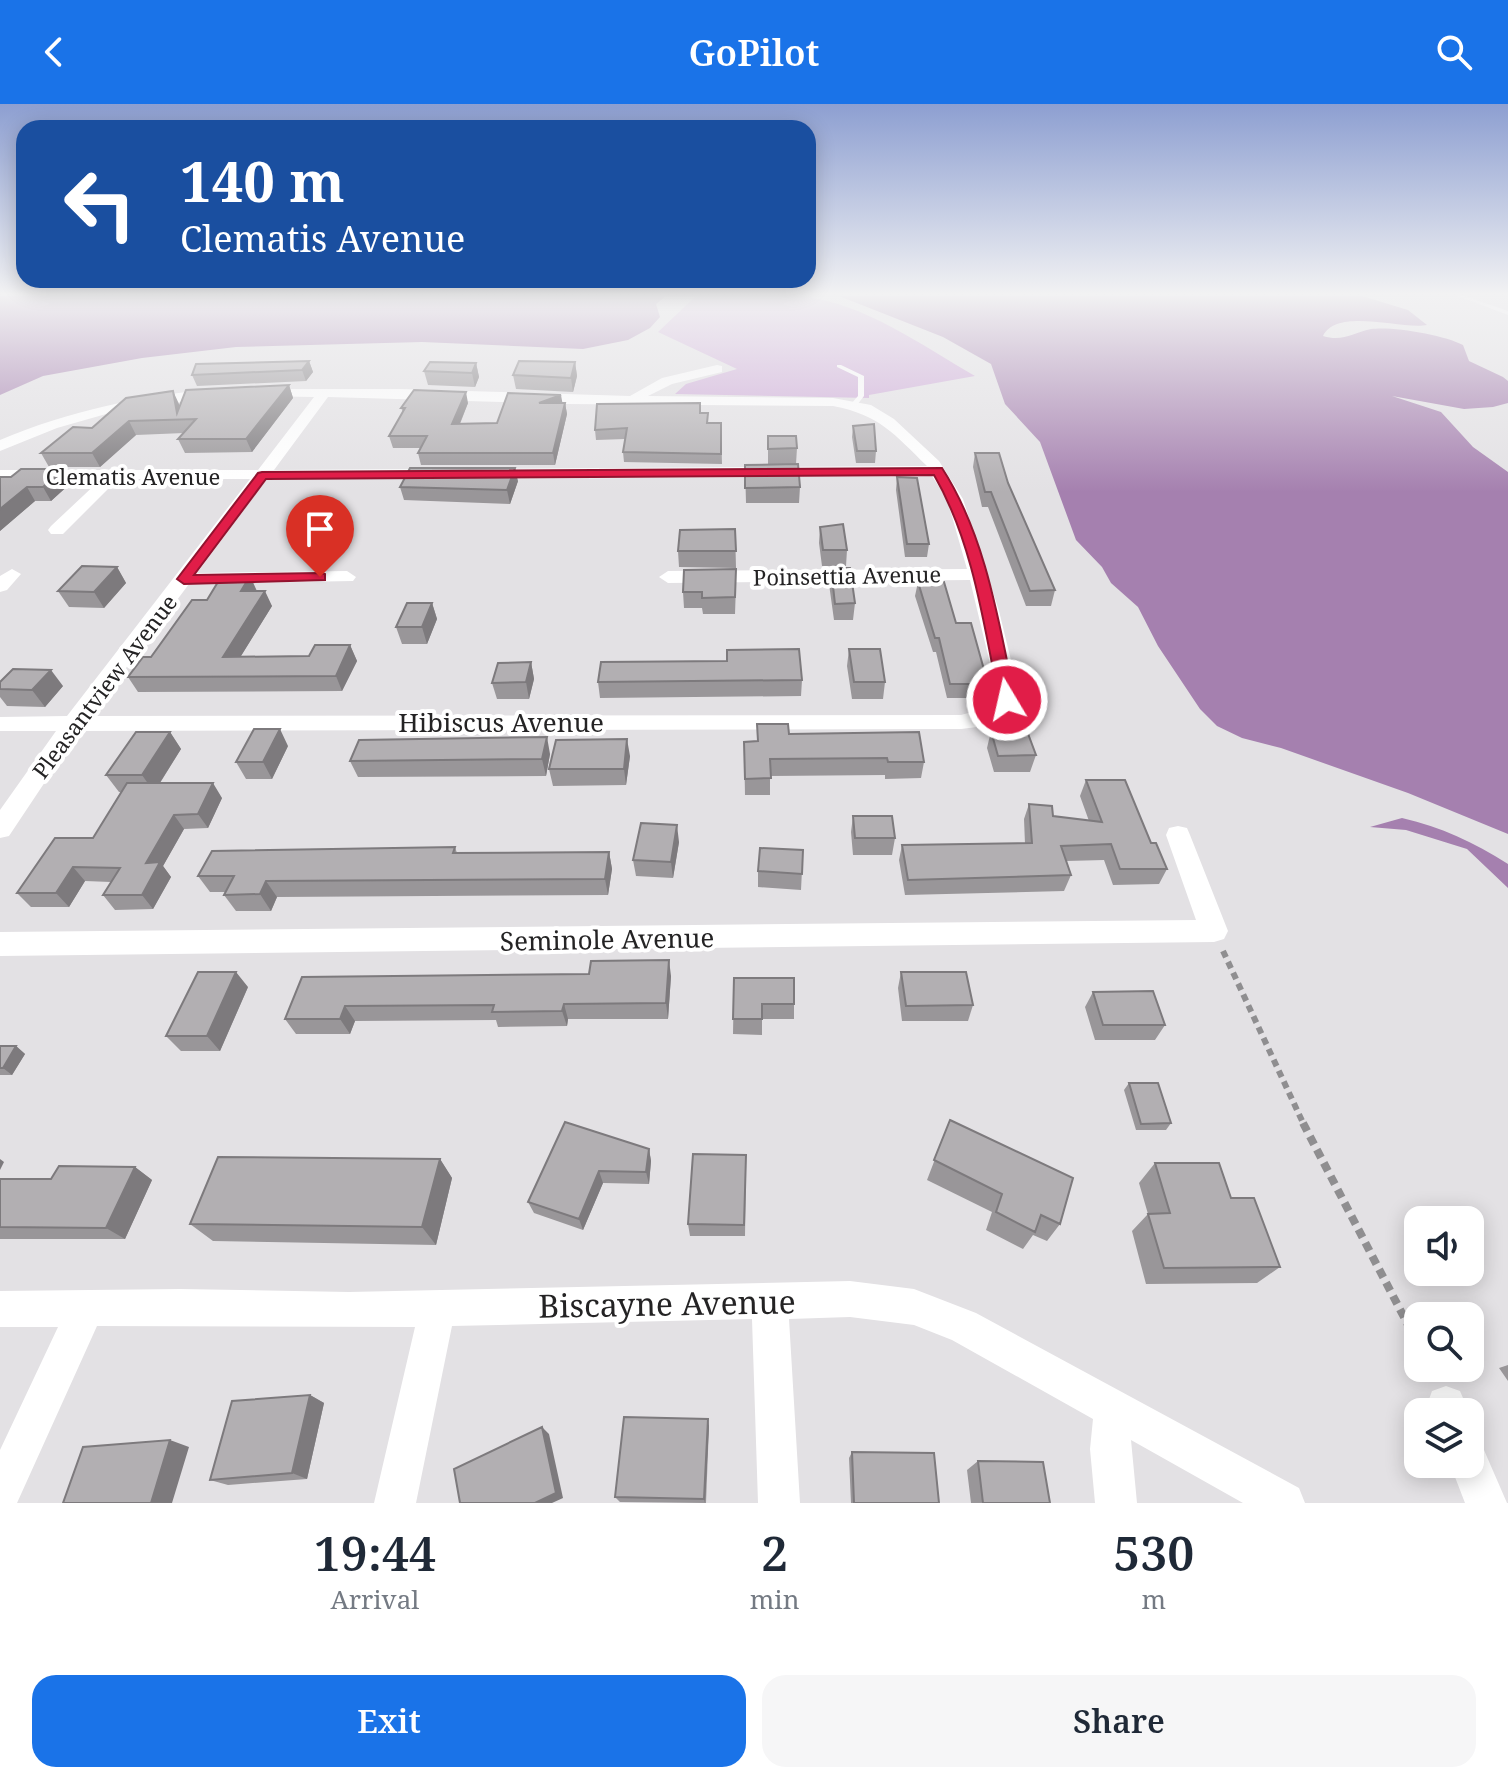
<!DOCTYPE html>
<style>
:root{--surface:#fff;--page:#f6f6f7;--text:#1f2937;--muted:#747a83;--accent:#1a73e8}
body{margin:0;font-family:"Noto Serif",serif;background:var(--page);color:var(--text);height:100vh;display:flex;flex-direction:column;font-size:30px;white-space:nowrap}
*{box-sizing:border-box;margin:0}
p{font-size:26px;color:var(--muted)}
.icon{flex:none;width:44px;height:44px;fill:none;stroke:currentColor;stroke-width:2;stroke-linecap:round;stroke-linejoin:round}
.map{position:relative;height:1399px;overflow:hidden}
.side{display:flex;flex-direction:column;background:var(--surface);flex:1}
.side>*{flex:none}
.top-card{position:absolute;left:16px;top:16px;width:800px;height:168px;border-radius:24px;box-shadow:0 4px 20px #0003;background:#1a4fa0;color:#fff;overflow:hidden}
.controls{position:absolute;left:1404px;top:1102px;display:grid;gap:16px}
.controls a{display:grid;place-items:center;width:80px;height:80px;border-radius:16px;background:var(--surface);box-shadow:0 4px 20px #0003;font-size:40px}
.pin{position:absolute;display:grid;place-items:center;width:68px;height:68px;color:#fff;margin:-82px -34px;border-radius:50% 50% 50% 0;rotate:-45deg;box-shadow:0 0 8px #0007}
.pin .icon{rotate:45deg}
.me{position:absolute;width:88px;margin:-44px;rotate:351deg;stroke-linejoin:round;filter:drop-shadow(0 0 6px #0008)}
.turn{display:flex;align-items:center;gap:28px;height:168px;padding:0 32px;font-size:36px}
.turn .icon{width:104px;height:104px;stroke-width:2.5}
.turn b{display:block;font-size:56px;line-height:68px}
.eta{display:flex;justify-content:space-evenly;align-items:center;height:136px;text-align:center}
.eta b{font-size:48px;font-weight:600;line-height:56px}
.action{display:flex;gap:16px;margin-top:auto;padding:16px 32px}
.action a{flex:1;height:92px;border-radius:24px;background:var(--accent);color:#fff;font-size:32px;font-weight:600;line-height:92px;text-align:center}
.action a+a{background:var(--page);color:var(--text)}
header{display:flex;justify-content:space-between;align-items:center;height:104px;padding:0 32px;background:var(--accent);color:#fff;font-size:36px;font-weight:600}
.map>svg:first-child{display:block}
.green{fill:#cda8d7}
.water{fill:#a580af}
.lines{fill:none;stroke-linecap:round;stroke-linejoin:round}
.path-far1{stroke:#8f8e90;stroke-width:6;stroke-dasharray:7 5;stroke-linecap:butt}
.path{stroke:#8f8e90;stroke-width:8;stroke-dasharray:9 6;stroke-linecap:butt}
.lane{fill:#fff;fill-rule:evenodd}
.street{fill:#fff;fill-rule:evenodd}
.wall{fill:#999699}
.shaded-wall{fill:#7d7a7d}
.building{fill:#b2afb2;stroke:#7d7a7d;stroke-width:2}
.route{fill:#e11d48;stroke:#92132f;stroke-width:2}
.labels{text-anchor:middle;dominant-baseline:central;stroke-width:8;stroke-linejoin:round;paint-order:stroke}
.far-street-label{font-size:22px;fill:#242324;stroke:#fff}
.street-label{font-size:26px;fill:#242324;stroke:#fff}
.near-street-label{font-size:32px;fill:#242324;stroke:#fff}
</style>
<header><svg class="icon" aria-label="back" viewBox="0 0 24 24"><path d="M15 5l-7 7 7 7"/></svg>GoPilot<svg class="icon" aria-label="search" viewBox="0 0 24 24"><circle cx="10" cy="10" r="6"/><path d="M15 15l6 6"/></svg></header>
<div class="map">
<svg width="1508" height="1399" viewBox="0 0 1508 1399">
<rect width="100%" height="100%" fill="#e3e1e4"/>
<path class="green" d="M 696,192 C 731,192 768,187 802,192 C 866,200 921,241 975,272 L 869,291 L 869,294 L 675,290 L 686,280 L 737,265 L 658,228 Z"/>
<path class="water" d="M 0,192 L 666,192 L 656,200 L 660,213 L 650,224 L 628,236 L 583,245 L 422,238 L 236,243 L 142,254 L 43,272 L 0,291 Z
M 839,192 L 1362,192 L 1408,206 L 1427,221 C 1402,226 1337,203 1323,232 C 1343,238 1352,229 1371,225 C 1392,222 1445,231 1463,241 L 1469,257 L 1503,273 L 1508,277 L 1508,299 L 1493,303 L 1464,305 L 1392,292 L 1441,308 L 1473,343 L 1508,368 L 1508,730 L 1408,689 L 1281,644 L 1242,634 L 1217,622 L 1200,605 L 1158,542 L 1138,503 L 1111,479 L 1102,463 L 1076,436 L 1040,338 L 1005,300 L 991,260 L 943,233 Z
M 1402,714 C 1442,723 1473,738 1508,760 L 1508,784 L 1467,745 L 1406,726 L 1370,723 Z"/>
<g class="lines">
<path class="path-far1" d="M 1223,847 L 1304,1021"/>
<path class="path" d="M 1303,1019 L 1418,1240
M 1430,1264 L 1434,1274"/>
<path class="lane" d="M 1458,192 L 1465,192 L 1508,207 L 1508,211 Z
M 837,261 L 841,261 L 864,272 L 864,292 L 857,301 L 851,300 L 858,292 L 858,273 L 837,263 Z"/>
<path class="street" d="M 717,261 L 722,262 L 722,268 L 672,280 L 648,292 L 833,294 L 871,301 L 894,315 L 939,357 L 963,395 L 999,507 L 1019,589 L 1008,613 L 985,622 L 961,625 L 79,627 L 9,732 L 0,734 L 0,706 L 56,627 L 0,627 L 0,613 L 67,612 L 250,375 L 118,375 L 63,430 L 51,430 L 48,426 L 51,422 L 100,376 L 0,376 L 0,366 L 258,366 L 314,293 L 254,292 L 254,286 L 259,285 L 399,285 L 630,292 L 662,274 ZM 328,293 L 566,300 L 833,302 C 880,311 894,330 927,362 L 486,365 L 478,370 L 486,375 L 932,372 L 947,395 L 967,465 L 668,467 L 659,473 L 668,479 L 970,476 L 997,589 L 991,603 L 961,611 L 90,612 L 189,480 L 353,477 L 356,473 L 347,467 L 197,469 L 267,375 L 438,375 L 446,370 L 438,365 L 274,366 Z
M 214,285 L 219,286 L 219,292 L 106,310 L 57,324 L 0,347 L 0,336 C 69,307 140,292 214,285 Z
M 12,465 L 21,470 L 7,486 L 0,488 L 0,472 Z
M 1178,722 L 1187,724 L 1190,731 L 1228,827 L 1224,835 L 1214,838 L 0,852 L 0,828 L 1196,816 L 1166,731 L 1169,724 Z
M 850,1177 L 914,1185 L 976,1209 L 1299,1384 L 1305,1399 L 1243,1399 L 1131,1336 L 1137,1399 L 1095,1399 L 1090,1345 L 1093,1315 L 952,1236 L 914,1221 L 850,1213 L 789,1215 L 800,1399 L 758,1399 L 752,1215 L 452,1222 L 416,1399 L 374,1399 L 415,1223 L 97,1222 L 17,1399 L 0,1399 L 0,1346 L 58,1223 L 0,1223 L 0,1187 L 180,1185 L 349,1188 Z
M 1446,1282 L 1460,1287 L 1469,1308 L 1429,1308 L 1427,1301 L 1432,1287 Z
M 1470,1340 L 1484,1346 L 1507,1399 L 1465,1399 L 1450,1360 L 1470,1360 Z"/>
</g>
<path class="wall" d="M 309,257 L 313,268 L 306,277 L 197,282 L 192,271 Z
M 575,258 L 577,272 L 573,288 L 516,285 L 513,271 Z
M 476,259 L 479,273 L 475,283 L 428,281 L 424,267 Z
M 289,281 L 293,294 L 252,348 L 185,349 L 178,335 L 184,329 L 136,331 L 100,363 L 49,363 L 41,349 L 92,324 L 179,300 L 179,304 Z
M 468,299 L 460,320 L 497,319 L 565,299 L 567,310 L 555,361 L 421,361 L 418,349 L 421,344 L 393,344 L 389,332 L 403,308 L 401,304 Z
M 700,299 L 701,309 L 708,319 L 721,319 L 722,360 L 624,358 L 623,348 L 625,335 L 596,336 L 595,326 Z
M 853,322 L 876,347 L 875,359 L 856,359 L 852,333 Z
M 768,332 L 797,344 L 796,360 L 768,360 Z
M 975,349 L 1008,379 L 1055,486 L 1051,502 L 1026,502 L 988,403 L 982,403 L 973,363 Z
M 745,361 L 800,383 L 799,399 L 746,399 Z
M 0,373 L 72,378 L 51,397 L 35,397 L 0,427 Z
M 897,373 L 929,440 L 927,453 L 905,453 L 896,386 Z
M 518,377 L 510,400 L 404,396 L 400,383 Z
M 820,423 L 847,446 L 846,462 L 822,462 L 819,439 Z
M 735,425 L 736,464 L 679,463 L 678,447 Z
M 117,463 L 126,479 L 104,504 L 69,503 L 58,487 Z
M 831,464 L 855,499 L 853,516 L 834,516 L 829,480 Z
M 250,472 L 257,487 L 272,502 L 241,552 L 309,552 L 350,541 L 357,557 L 342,587 L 138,588 L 128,573 L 151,553 L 207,496 Z
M 918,478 L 956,519 L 988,580 L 985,594 L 947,594 L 936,548 L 933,548 L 915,492 Z
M 736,481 L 735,510 L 703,510 L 702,504 L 684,504 L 683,488 Z
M 432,499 L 437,515 L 427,540 L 402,540 L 396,523 Z
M 849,545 L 885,578 L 883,595 L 852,595 L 847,562 Z
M 531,558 L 534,575 L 529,595 L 497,595 L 492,579 Z
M 802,576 L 801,592 L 600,594 L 598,578 Z
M 0,578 L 63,582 L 45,603 L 7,602 L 0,593 Z
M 991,627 L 1036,651 L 1030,668 L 994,668 L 987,644 Z
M 170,628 L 181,645 L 160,679 L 222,694 L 208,724 L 184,725 L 163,762 L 171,773 L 153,805 L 115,806 L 103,791 L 111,778 L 85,777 L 69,803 L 31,803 L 17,789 L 93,734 L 121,688 L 119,688 L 106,671 Z
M 789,630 L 924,658 L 921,674 L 885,675 L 885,671 L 770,672 L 770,691 L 745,691 L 744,638 L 757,637 Z
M 288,642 L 272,675 L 246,675 L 236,658 Z
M 550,650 L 546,672 L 358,673 L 350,657 Z
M 630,652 L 626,681 L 553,682 L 549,665 Z
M 1086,676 L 1151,739 L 1167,765 L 1159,780 L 1113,781 L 1104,756 L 1066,757 L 1071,771 L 1064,787 L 905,791 L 899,756 L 902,741 L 1025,740 L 1024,715 L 1029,700 L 1053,712 L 1089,717 L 1080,692 Z
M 853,712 L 895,734 L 892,751 L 853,751 L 851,728 Z
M 679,738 L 673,774 L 636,772 L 633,756 Z
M 455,743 L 457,749 L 609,748 L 612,765 L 608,791 L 277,793 L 271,807 L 236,807 L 224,791 L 226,788 L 210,788 L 198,772 Z
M 803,746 L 801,786 L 758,783 L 758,767 Z
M 901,868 L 973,901 L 968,917 L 902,917 L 898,884 Z
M 671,872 L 668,915 L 568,915 L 567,922 L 498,923 L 496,916 L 355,917 L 350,930 L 296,930 L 285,915 L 302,873 Z
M 734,874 L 794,900 L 794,915 L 762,915 L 762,931 L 733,930 Z
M 248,883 L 220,947 L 181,947 L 166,932 Z
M 1093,888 L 1165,921 L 1155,936 L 1095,936 L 1085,903 Z
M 0,942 L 16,942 L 25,950 L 12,971 L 0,971 Z
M 1129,979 L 1171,1019 L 1166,1026 L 1136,1026 L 1124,986 Z
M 950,1016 L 1060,1120 L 1047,1137 L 1033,1131 L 1023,1145 L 986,1126 L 992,1108 L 927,1076 Z
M 649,1045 L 651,1057 L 649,1080 L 603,1079 L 583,1126 L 534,1109 L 528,1098 Z
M 440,1055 L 452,1074 L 436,1141 L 213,1137 L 190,1120 Z
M 1155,1059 L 1231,1094 L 1280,1163 L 1257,1179 L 1146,1180 L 1132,1127 L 1148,1110 L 1139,1079 Z
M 135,1063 L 152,1076 L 125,1135 L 0,1135 L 0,1075 L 51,1075 Z
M 746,1064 L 745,1132 L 690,1132 L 688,1120 Z
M 1508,1261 L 1508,1277 L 1499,1264 Z
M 310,1291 L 324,1299 L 307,1375 L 228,1381 L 210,1376 Z
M 709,1322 L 706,1399 L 620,1398 L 615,1393 Z
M 852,1348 L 939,1399 L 851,1399 L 849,1354 Z
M 978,1357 L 1050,1399 L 971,1399 L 967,1366 Z"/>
<path class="shaded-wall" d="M 309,257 L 313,268 L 306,277 L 302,266 Z
M 575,258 L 577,272 L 573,288 L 571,274 Z
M 476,259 L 479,273 L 475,283 L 472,269 Z
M 289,281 L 293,294 L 252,348 L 246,335 Z
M 173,287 L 179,300 L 182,316 L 177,309 Z
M 466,288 L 468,299 L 455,331 L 452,320 Z
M 561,291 L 563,302 L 539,299 Z
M 565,299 L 567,310 L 555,361 L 553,349 Z
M 129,317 L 136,331 L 100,363 L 92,349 Z
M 515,364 L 518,377 L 510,400 L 507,386 Z
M 64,365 L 72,378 L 51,397 L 43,383 Z
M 27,383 L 35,397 L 0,427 L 0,405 Z
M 117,463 L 126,479 L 104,504 L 94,488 Z
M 250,472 L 257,488 L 241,487 Z
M 265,487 L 272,502 L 231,568 L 223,553 Z
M 432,499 L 437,515 L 427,540 L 422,523 Z
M 350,541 L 357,557 L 342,587 L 336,572 Z
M 531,558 L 534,575 L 529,595 L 526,578 Z
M 51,566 L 63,582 L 45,603 L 32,586 Z
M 280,625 L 288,642 L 272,675 L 263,658 Z
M 170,628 L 181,645 L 154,688 L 142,671 Z
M 547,633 L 550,650 L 546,672 L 542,655 Z
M 627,635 L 630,652 L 626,681 L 624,665 Z
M 213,679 L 222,694 L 208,724 L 198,710 Z
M 174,711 L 184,725 L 163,762 L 171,773 L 153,805 L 142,791 L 146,759 Z
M 677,721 L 679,738 L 673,774 L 671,758 Z
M 609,748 L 612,765 L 608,791 L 605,775 Z
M 73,763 L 85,777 L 69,803 L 56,789 Z
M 266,777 L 277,793 L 271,807 L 260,790 Z
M 669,856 L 671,872 L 668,915 L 666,899 Z
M 236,868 L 248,883 L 220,947 L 207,932 Z
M 564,900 L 568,915 L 567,922 L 562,907 Z
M 345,902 L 355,917 L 350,930 L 340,915 Z
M 16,942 L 25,950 L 12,971 L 3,964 Z
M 649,1045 L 651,1057 L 649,1080 L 646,1068 Z
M 0,1055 L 4,1058 L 0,1066 Z
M 440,1055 L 452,1074 L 436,1141 L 422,1123 Z
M 135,1063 L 152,1076 L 125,1135 L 106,1124 Z
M 599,1067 L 603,1079 L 583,1126 L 579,1115 Z
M 310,1291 L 324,1299 L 307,1375 L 292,1369 Z
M 708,1315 L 709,1322 L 705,1399 L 704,1395 Z
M 542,1323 L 549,1330 L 563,1394 L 552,1399 L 535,1399 Z
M 170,1336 L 189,1343 L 172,1399 L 151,1399 Z"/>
<path class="building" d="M 309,257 L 302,266 L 192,271 L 196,260 Z
M 519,257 L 575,258 L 571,274 L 513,271 Z
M 430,258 L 476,259 L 472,269 L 424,267 Z
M 289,281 L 246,335 L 178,335 L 196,315 L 129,317 L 92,349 L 41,349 L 73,323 L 92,324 L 126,294 L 173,287 L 177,309 L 186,286 Z
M 414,286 L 466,288 L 452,320 L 497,319 L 508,289 L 561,291 L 539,299 L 565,299 L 553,349 L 418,349 L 427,332 L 389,332 L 405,304 L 401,304 Z
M 700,299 L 700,309 L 708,309 L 707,319 L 721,319 L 721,350 L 623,348 L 627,324 L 595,326 L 597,300 Z
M 874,320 L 876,347 L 857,347 L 853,322 Z
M 768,332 L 796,332 L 797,344 L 768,345 Z
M 975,349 L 999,349 L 1008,379 L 1055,486 L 1030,487 L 991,388 L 985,388 Z
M 798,360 L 800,383 L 745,384 L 745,361 Z
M 410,364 L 515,364 L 507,386 L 400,383 Z
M 21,365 L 64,365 L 43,383 L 27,383 L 0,405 L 0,373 L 11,373 Z
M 897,373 L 917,374 L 929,440 L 907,440 Z
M 843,420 L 847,446 L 823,446 L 820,423 Z
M 735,425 L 736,447 L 678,447 L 680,426 Z
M 82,462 L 117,463 L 94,488 L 58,487 Z
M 831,464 L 850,464 L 855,499 L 835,500 Z
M 736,465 L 735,493 L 702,494 L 702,488 L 683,488 L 684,466 Z
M 250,472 L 241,487 L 265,487 L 223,553 L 309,552 L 315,541 L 350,541 L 336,572 L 128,573 L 143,553 L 151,553 L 192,496 L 207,496 L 221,473 Z
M 918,478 L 944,478 L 956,519 L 971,519 L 988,580 L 950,580 L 939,534 L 935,534 Z
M 407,499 L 432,499 L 422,523 L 396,523 Z
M 799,545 L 802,576 L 598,578 L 601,558 L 727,557 L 727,546 Z
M 849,545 L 880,545 L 885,578 L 854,578 Z
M 531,558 L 526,578 L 492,579 L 498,559 Z
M 13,565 L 51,566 L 32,586 L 0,585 L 0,578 Z
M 757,620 L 788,620 L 789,630 L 919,628 L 924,658 L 888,658 L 887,654 L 770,655 L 771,674 L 745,675 L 744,638 L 758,637 Z
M 254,625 L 280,625 L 263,658 L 236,658 Z
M 991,627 L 1027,627 L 1036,651 L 998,652 Z
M 136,628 L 170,628 L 142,671 L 106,671 Z
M 547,633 L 542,655 L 350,657 L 359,636 Z
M 627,635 L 624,665 L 549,665 L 556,636 Z
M 1086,676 L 1125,676 L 1151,739 L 1156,739 L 1167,765 L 1120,765 L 1111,740 L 1061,742 L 1071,771 L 908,776 L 902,741 L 1032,739 L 1029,700 L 1052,702 L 1053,712 L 1102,718 Z
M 127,679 L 213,679 L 198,710 L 174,711 L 146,759 L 160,758 L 142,791 L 103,791 L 120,764 L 73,763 L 56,789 L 17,789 L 55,734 L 93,734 Z
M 853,712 L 892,712 L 895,734 L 855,734 Z
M 641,719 L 677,721 L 671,758 L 633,756 Z
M 455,743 L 453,749 L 609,748 L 605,775 L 266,777 L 260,790 L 224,791 L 234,772 L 198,772 L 212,747 Z
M 760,744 L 803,746 L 802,770 L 758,767 Z
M 669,856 L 666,899 L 564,900 L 562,907 L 492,908 L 494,901 L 345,902 L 340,915 L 285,915 L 302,873 L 589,870 L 591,857 Z
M 198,868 L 236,868 L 207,932 L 166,932 Z
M 901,868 L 966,868 L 973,901 L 906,902 Z
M 734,874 L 794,874 L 794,900 L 762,900 L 762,915 L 733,915 Z
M 1153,887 L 1165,921 L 1103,921 L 1093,888 Z
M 0,942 L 16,942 L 3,964 L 0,964 Z
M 1129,979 L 1158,979 L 1171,1019 L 1141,1020 Z
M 950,1016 L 1073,1074 L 1060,1120 L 1041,1111 L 1035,1128 L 996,1108 L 1002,1090 L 934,1056 Z
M 565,1018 L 649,1045 L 646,1068 L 599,1067 L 579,1115 L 528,1098 Z
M 693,1050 L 746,1051 L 744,1121 L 688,1120 Z
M 218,1053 L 440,1055 L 422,1123 L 190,1120 Z
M 1155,1059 L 1219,1059 L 1231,1094 L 1254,1094 L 1280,1163 L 1164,1164 L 1148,1110 L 1170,1109 Z
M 59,1062 L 135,1063 L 106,1124 L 0,1123 L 0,1075 L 51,1075 Z
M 310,1291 L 292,1369 L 210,1376 L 232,1297 Z
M 624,1313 L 708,1315 L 704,1395 L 615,1393 Z
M 542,1323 L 556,1389 L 535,1399 L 460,1399 L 454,1365 Z
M 170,1336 L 151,1399 L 63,1399 L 83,1343 Z
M 852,1348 L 934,1349 L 939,1399 L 854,1399 Z
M 978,1357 L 1043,1358 L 1050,1399 L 983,1399 Z"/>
<linearGradient id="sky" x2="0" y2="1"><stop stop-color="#8d9fd1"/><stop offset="0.49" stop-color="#f2f2f3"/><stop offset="1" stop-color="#f2f2f3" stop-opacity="0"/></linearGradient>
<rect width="1508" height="388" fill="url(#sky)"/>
<path class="route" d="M 942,364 C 986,432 999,519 1015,596 L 1013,600 L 1007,602 L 999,596 C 984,521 973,438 934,371 L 266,375 L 194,471 L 320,469 L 325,470 L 325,476 L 184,480 L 177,475 L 258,369 L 262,368 Z"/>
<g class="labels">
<g class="far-street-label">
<text x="133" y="372">Clematis Avenue</text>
<text transform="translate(847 471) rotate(-1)">Poinsettia Avenue</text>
<text transform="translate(104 582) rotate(-53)">Pleasantview Avenue</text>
</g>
<g class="street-label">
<text x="501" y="618">Hibiscus Avenue</text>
<text transform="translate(607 835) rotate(-1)">Seminole Avenue</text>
</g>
<g class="near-street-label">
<text transform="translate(667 1199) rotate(-1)">Biscayne Avenue</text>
</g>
</g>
</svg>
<div class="controls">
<a><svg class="icon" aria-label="sound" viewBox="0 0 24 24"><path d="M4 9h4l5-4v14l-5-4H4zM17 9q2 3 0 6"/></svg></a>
<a><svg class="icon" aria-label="search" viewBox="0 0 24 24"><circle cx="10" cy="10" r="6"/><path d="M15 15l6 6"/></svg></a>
<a><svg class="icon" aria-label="layers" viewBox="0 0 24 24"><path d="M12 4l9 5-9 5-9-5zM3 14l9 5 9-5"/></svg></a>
</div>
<div class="pin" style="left:320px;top:473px;background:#d93025"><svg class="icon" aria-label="arrive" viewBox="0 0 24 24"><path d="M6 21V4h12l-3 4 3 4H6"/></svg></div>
<svg class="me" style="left:1007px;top:596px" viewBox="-20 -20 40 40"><circle r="17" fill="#e11d48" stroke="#fff" stroke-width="3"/><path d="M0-11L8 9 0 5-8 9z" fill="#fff"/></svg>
<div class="top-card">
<div class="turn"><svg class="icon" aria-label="left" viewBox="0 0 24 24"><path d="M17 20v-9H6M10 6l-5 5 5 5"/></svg><div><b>140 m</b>Clematis Avenue</div></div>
</div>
</div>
<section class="side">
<div class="eta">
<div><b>19:44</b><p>Arrival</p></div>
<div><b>2</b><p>min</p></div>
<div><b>530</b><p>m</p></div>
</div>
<div class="action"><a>Exit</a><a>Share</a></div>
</section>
